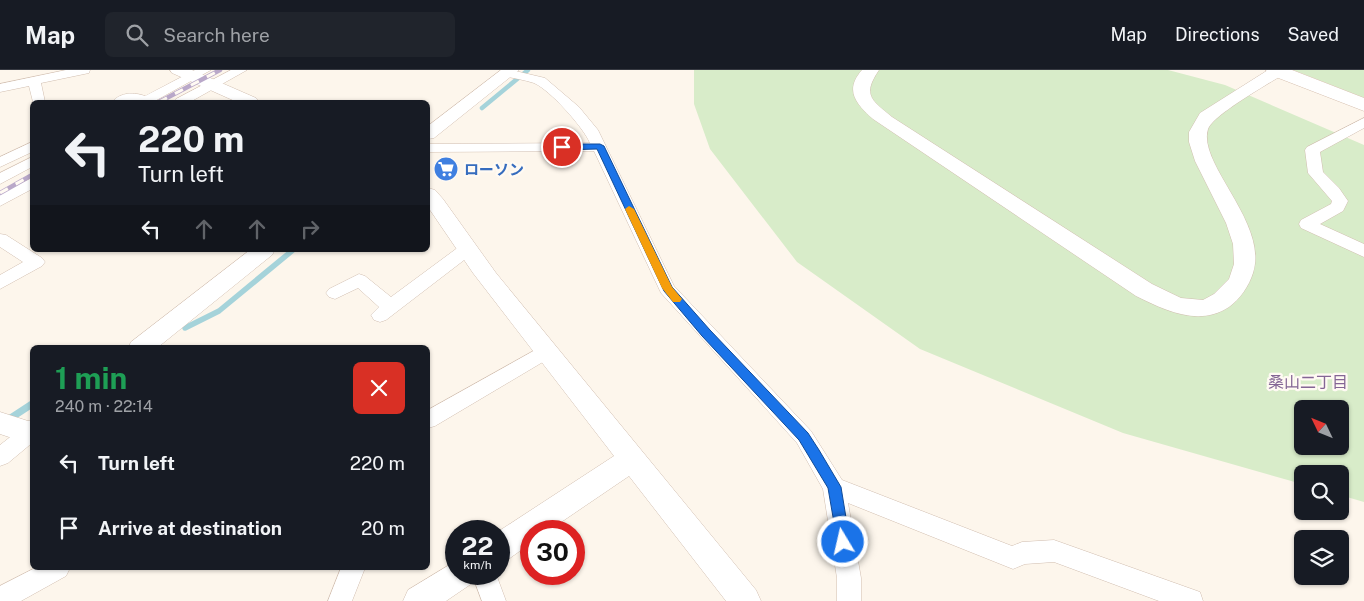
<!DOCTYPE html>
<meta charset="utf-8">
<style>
:root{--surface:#171b24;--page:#20242c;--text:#f1f3f6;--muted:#9ea1a6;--line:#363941}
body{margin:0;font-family:"Public Sans","Noto Sans JP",sans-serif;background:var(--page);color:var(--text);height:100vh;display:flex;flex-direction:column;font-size:19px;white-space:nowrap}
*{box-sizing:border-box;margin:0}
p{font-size:16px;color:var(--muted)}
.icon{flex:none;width:28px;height:28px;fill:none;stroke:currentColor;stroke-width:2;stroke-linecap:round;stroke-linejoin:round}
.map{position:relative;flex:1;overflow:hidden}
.sheet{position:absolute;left:30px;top:275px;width:400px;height:225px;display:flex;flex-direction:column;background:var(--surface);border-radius:8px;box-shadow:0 1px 4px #0004}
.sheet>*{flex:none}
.hud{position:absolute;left:30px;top:30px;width:400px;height:152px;border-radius:8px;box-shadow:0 1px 4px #0004;background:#171b24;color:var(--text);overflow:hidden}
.needle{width:32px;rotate:313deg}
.buttons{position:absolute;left:1294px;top:330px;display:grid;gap:10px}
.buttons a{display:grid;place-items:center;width:55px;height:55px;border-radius:8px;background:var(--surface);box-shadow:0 1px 4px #0004;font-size:25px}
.speed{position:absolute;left:445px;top:450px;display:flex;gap:10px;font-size:25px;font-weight:700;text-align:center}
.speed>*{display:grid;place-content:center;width:65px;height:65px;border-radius:50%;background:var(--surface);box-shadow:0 1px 4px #0004;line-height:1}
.speed small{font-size:12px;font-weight:400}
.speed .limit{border:8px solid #d22;background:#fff;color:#111}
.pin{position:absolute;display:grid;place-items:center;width:42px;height:42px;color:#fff;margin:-21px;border:2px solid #fff;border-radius:50%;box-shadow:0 1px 5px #0007}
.me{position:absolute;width:55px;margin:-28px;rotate:351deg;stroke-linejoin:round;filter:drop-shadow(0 0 4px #0008)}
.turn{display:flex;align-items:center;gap:18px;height:105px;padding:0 25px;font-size:22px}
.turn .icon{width:65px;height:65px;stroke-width:2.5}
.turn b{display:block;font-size:35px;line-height:42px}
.lanes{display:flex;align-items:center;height:48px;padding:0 25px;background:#0003;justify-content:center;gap:25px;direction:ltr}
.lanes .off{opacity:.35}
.round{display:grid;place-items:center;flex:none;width:52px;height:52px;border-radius:8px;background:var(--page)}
.overview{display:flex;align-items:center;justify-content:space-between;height:85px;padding:0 25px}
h1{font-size:30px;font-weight:700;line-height:38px;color:#1e9e55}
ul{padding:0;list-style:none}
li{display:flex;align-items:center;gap:15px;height:65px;padding:0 25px}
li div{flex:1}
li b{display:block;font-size:19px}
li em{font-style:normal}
header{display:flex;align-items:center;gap:30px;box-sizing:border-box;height:70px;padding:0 25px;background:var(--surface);border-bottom:1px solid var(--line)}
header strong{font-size:24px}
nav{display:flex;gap:28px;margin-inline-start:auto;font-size:18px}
.search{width:350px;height:45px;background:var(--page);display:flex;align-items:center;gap:12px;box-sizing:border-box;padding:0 18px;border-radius:8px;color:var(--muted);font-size:19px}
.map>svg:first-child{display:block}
.green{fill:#d8ecc9;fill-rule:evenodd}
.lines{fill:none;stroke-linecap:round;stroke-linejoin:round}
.stream-far2{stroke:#a5d3da;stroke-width:4.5}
.stream-far1{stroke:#a5d3da;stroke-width:5.5}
.stream{stroke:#a5d3da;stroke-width:7}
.minor-casing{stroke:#d1beb0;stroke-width:1}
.tertiary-casing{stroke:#d1beb0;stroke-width:1}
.secondary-casing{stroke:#d6c0b0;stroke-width:1}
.minor{fill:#fff;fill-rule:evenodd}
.tertiary{fill:#fff;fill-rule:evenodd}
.secondary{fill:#fff;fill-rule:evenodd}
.rail-casing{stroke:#b9a8c9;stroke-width:4.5}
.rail{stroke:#fffaf3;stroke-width:3;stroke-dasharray:9;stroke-linecap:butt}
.route{fill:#1a73e8;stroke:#114b97}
.slow{fill:#f59e0b}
.labels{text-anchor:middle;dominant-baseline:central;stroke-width:4.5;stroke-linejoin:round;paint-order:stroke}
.shop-label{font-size:15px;font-weight:bold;fill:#366cbe;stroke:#fffaf3;text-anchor:start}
.neighbourhood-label{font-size:16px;fill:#846695;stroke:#fffaf3}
</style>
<header>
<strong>Map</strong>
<div class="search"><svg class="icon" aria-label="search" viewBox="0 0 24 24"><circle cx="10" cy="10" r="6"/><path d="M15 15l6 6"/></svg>Search here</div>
<nav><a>Map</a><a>Directions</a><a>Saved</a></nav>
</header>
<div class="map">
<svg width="1364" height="531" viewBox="0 0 1364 531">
<rect width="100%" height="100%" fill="#fdf6ec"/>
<path class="green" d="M 694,0 L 1168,0 L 1225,15 L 1364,75 L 1364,432 L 1340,425 L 1340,404 L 1302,404 L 1302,414 L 1123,363 L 920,279 L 797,192 L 710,79 L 694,34 ZM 1302,339 L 1340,339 L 1340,376 L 1302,376 Z
M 1293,0 L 1364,0 L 1364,28 Z"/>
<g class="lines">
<path class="stream-far2" d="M 482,38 L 528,0"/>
<path class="stream-far1" d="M 185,258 L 219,241 L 293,180"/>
<path class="stream" d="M 0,355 L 32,334"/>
<defs>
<path id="minor" d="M 66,0 L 90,0 L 89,3 L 41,13 L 45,32 L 33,32 L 29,16 L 0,22 L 0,14 Z
M 195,0 L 211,0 L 153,32 L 133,31 L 129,32 L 112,32 C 121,22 134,22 145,26 Z
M 231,0 L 247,0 L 190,32 L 174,32 L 176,29 Z
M 503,0 L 511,0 L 545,8 L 579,37 L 598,60 L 674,216 L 811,361 L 842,410 L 1012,476 L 1022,472 L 1054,470 L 1200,522 L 1203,531 L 1159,531 L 1054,492 L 1025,494 L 1013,499 L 848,433 L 861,508 L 861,531 L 837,531 L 837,508 L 823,419 L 797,373 L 661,223 L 594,81 L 428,82 L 428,74 L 590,73 C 583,57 550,20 534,13 C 525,10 513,8 503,6 L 502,3 Z
M 1364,48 L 1364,58 L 1320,82 L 1323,102 L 1339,118 L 1348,131 L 1343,141 L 1320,154 L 1364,174 L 1364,187 L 1301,158 L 1299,154 L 1301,150 L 1331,134 L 1332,131 L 1308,103 L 1305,80 L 1307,77 Z
M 32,72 L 32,82 L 0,97 L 0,87 Z
M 32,87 L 32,97 L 0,114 L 0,103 Z
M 32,108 L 32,119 L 0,136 L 0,124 Z
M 0,164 L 6,165 L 42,188 L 45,192 L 42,196 L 0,219 L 0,205 L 23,192 L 0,177 Z
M 466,174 L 472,176 L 474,180 L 472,184 L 386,250 L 380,252 L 374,250 L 371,245 L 379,237 L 358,218 L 335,229 L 329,227 L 326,223 L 329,219 L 359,204 L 365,206 L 391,227 L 460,176 Z
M 546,274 L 553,276 L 556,281 L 553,286 L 435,356 L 428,358 L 428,340 Z
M 30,354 L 32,355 L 32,373 L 8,393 L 0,396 L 0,375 L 23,357 Z
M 35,498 L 70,498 L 66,506 L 21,531 L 0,531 L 0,516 Z
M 341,498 L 365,498 L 352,531 L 328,531 Z
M 472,504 L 496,504 L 506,531 L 482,531 Z"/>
<path id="tertiary" d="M 170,0 L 192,0 L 256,28 L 259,32 L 237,32 L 172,3 Z
M 501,0 L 519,0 L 434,68 L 428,69 L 428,56 Z
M 862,0 L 879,0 C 862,25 871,30 892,47 L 1152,214 L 1181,228 L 1203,230 L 1214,224 L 1229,209 L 1234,194 L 1233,174 L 1226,153 L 1195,91 L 1189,72 L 1189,62 L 1200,43 L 1268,0 L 1285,0 L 1284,4 C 1268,14 1213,45 1208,59 C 1197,94 1269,153 1253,203 C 1249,216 1240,229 1229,237 C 1199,257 1164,240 1136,226 L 873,49 C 856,34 844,20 862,0 Z
M 428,118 L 435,120 L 443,129 L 496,203 L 756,520 L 761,531 L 726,531 L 629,406 L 548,461 L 531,461 L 531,473 L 510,488 L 499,492 L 499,461 L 614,386 L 473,203 L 428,137 Z
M 250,180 L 275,180 L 272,185 L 157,278 L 128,278 L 131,272 Z
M 0,342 L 28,351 L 32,350 L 32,373 L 30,374 L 0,364 Z
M 456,491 L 456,504 L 475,504 L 471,514 L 446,531 L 403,531 L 408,520 Z"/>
<path id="secondary" d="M 1266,0 L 1292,0 L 1364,28 L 1364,41 L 1268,4 Z"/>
</defs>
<use href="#minor" class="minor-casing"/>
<use href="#tertiary" class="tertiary-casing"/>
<use href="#secondary" class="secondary-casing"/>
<use href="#minor" class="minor"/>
<use href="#tertiary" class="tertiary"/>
<use href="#secondary" class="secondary"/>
<defs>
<path id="rail" d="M 159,32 L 220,0
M 0,123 L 32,105"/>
</defs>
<use href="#rail" class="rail-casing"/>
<use href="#rail" class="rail"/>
</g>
<path class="route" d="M 600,74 L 604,76 L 672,217 L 710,260 L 808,363 L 819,380 L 841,417 L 850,472 L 848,476 L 843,478 L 838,476 L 828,418 L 799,370 L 702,266 L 664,221 L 597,79 L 562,80 L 557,77 L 562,74 Z"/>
<path class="slow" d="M 629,136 L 634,139 L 672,217 L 682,229 L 680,232 L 673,232 L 662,218 L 625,139 Z"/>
<defs>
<symbol id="supermarket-disc" viewBox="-11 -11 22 22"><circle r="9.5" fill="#3f7fe0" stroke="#fffaf3"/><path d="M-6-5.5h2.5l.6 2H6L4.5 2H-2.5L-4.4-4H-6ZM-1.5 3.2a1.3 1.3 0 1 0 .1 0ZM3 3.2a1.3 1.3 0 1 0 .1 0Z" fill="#fff"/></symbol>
</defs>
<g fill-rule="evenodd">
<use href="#supermarket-disc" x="432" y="85" width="28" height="28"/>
</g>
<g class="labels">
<g class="shop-label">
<text x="464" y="99">ローソン</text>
</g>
<g class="neighbourhood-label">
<text x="1308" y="312">桑山二丁目</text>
</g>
</g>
</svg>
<div class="buttons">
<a><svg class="needle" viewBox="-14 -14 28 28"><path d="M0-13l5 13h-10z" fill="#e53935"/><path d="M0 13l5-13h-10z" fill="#9ea1a6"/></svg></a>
<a><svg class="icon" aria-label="search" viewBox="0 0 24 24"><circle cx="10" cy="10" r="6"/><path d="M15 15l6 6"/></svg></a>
<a><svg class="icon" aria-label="layers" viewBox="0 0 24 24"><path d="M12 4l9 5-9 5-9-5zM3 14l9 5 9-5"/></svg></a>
</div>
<div class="speed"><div>22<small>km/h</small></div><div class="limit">30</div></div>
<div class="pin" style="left:562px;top:77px;background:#d93025"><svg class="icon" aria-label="arrive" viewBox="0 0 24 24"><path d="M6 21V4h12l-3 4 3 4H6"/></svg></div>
<svg class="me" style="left:843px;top:472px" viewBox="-20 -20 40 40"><circle r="17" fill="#1a73e8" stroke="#fff" stroke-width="3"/><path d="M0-11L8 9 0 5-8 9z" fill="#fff"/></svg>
<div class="hud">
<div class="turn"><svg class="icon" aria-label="left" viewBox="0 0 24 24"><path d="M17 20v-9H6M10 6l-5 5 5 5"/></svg><div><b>220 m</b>Turn left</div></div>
<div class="lanes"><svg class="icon" aria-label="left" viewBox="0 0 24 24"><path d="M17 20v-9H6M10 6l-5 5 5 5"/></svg><svg class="icon off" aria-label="ahead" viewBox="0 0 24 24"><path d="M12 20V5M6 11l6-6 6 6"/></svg><svg class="icon off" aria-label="ahead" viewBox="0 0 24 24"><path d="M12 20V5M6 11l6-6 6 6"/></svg><svg class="icon off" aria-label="right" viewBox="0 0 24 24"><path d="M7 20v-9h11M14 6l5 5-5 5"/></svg></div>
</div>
<section class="sheet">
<div class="overview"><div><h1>1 min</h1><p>240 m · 22:14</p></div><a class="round" style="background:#d93025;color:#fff"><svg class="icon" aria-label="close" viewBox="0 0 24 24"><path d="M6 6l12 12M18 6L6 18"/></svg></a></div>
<ul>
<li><svg class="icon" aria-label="left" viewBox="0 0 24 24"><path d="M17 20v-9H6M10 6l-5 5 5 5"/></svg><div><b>Turn left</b></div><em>220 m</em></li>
<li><svg class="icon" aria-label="arrive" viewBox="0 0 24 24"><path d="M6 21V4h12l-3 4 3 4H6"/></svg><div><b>Arrive at destination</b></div><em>20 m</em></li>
</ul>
</section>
</div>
